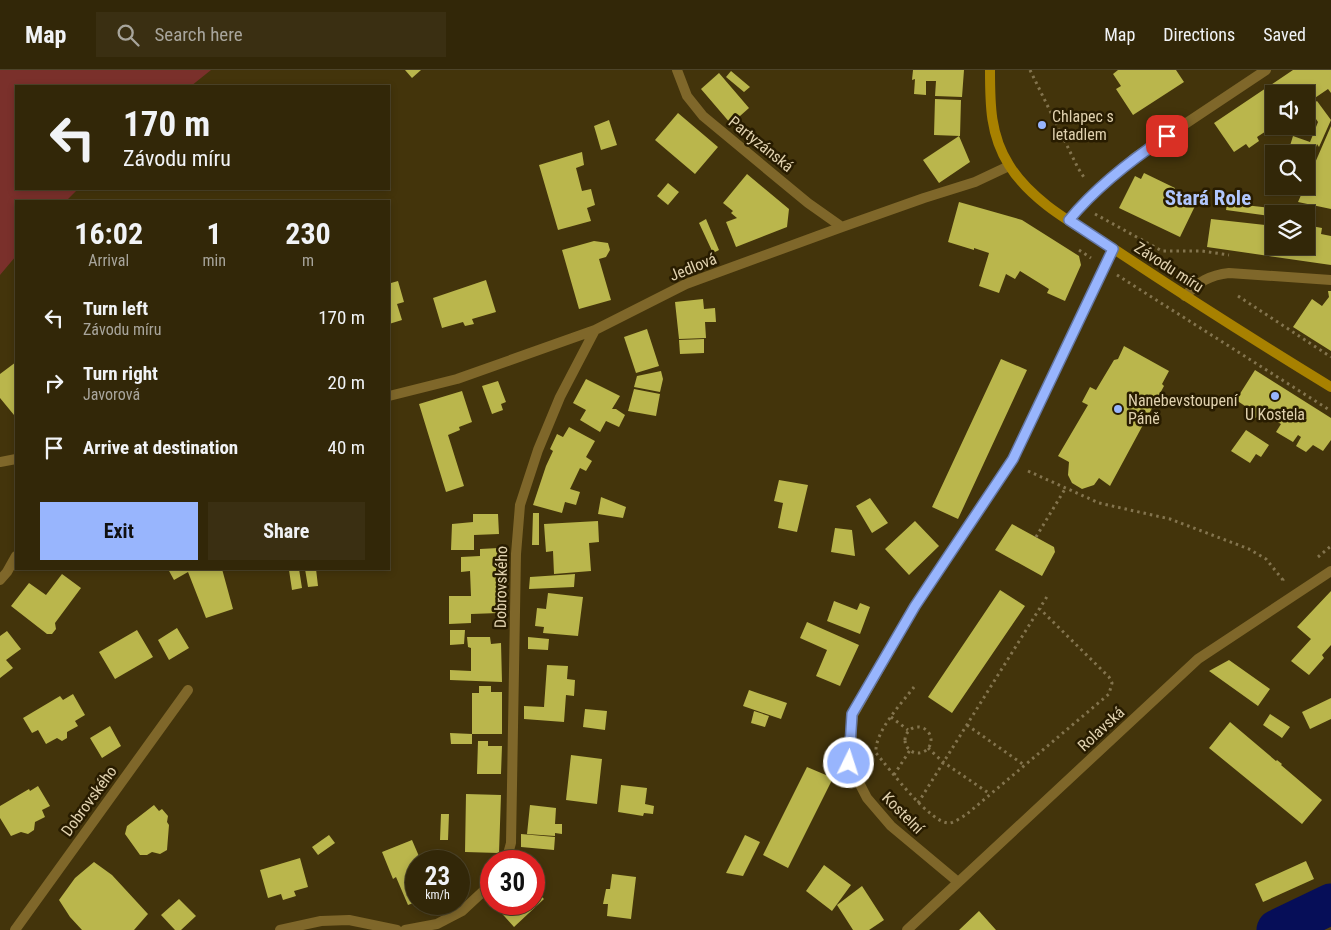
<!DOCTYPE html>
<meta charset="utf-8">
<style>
:root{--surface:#322708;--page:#3a2f12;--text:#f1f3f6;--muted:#a8a59c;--line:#4d4429;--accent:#98b5fd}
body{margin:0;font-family:"Roboto Condensed",sans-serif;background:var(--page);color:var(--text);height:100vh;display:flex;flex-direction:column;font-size:19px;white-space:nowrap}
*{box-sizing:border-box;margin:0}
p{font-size:16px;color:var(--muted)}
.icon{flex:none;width:28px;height:28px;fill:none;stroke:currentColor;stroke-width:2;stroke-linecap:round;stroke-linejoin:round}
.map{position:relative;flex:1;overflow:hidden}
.details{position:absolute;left:15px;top:130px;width:375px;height:370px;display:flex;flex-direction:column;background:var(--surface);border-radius:0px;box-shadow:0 2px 8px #0003,0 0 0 1px var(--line)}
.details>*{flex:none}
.guide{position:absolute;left:15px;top:15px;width:375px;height:105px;border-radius:0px;box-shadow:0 2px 8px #0003,0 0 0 1px var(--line);background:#322708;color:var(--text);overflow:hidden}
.controls{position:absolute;left:1265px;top:15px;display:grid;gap:10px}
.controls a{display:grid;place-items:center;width:50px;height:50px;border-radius:0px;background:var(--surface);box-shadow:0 2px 8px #0003,0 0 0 1px var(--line);font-size:25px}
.speed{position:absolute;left:405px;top:780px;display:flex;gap:10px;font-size:25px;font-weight:700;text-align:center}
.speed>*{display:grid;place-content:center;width:65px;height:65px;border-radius:50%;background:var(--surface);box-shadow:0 2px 8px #0003,0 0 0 1px var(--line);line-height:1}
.speed small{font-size:12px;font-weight:400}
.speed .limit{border:8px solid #d22;background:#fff;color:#111}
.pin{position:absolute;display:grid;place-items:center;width:42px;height:42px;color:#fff;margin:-21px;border-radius:10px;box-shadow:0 2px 8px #0006}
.me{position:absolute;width:55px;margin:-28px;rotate:4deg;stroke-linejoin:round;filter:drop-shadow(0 0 4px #0008)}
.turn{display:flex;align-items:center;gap:18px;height:105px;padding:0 25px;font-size:22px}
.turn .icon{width:65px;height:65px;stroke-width:2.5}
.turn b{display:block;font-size:35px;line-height:42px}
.eta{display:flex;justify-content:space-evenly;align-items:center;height:85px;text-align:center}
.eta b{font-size:30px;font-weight:700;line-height:35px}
.primary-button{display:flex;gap:10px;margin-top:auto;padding:10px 25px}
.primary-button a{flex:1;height:58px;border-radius:0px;background:var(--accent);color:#111;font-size:20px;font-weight:700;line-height:58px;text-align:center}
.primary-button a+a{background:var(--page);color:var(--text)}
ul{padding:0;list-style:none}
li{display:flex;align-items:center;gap:15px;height:65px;padding:0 25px}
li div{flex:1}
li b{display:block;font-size:19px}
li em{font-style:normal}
header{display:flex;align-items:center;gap:30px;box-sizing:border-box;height:70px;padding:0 25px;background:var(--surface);border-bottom:1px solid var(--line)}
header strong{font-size:24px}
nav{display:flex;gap:28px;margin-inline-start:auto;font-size:18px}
.search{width:350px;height:45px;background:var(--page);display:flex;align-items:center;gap:12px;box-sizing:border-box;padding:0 18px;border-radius:0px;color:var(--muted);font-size:19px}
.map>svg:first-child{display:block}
.built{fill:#513f12}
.green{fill:#7a302b}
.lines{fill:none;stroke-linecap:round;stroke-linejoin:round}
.river{stroke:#060e58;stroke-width:41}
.building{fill:#bab64c}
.path{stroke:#83744e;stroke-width:3;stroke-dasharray:2.5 4;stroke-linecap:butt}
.street{stroke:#7f672a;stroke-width:10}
.secondary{stroke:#a88100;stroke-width:10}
.route-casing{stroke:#6376a4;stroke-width:12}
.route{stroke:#98b5fd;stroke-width:9}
.poi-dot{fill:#98b5fd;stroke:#281c00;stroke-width:2}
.labels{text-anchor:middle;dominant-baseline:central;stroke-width:5;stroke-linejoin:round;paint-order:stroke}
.poi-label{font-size:16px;fill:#e0d1ae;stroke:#281c00;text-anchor:start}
.street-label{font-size:16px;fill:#e0d1ae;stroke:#281c00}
.district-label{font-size:21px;font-weight:bold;fill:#b1c7fd;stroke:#281c00}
</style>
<header>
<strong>Map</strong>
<div class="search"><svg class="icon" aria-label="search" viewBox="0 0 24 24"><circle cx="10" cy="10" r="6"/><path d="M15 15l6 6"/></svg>Search here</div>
<nav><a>Map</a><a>Directions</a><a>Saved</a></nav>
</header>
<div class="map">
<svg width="1331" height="860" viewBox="0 0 1331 860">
<rect width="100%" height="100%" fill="#43340b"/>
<path class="built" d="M 1331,845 L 1331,860 L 1301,860 Z"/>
<path class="green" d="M 0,0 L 211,0 L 191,16 L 16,16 L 16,119 L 78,119 L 66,131 L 16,131 L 16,186 L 0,205 Z"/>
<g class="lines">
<path class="river" d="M 1277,860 L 1331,834"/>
</g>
<path class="building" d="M 405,0 L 421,0 L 412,8 Z
M 913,0 L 964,0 L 962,27 L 935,26 L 936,11 L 926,11 L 926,25 L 914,24 L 915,9 L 912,10 Z
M 1118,0 L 1176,0 L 1184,12 L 1133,45 L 1116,19 L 1121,16 L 1113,4 Z
M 1293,0 L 1331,0 L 1331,23 L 1328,19 L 1306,34 L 1306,24 L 1274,24 L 1274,56 L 1257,67 L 1259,71 L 1249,78 L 1246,74 L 1234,82 L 1214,53 Z
M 731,1 L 750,17 L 744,22 L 726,7 Z
M 719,3 L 749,38 L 731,54 L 701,19 Z
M 935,29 L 961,30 L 960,66 L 934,65 Z
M 1317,31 L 1331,50 L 1319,77 L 1317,74 L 1313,86 L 1289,79 L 1293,66 L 1310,72 L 1318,52 L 1308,37 Z
M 678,43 L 718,77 L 695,104 L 655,70 Z
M 609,50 L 617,75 L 601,80 L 594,56 Z
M 1331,56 L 1331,139 L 1298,132 Z
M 959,66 L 970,92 L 939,113 L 923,90 Z
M 582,82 L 584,95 L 576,98 L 582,121 L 591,119 L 595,135 L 587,138 L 591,151 L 558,160 L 539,95 Z
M 1144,103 L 1175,118 L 1172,124 L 1195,136 L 1180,167 L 1119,138 L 1135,106 L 1141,109 Z
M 747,104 L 789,139 L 787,157 L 736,177 L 726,152 L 737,148 L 731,143 L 733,141 L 723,133 Z
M 668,113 L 679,122 L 668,135 L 657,126 Z
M 959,132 L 1022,150 L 1079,186 L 1081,195 L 1065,231 L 1047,223 L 1049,219 L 1020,201 L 1015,209 L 1006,204 L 999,223 L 979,216 L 989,183 L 974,178 L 974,180 L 948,172 Z
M 1227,133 L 1271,138 L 1270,146 L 1226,140 Z
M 706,149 L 719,180 L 713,183 L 699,153 Z
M 1211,149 L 1274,156 L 1274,176 L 1306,176 L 1306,155 L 1322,158 L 1321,164 L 1331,166 L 1331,195 L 1207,177 Z
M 594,171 L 608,173 L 610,180 L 606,187 L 599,189 L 611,230 L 579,239 L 562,180 Z
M 486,210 L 496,242 L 472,249 L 474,254 L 465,256 L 463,252 L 442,258 L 433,228 Z
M 398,211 L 404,232 L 397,234 L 402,250 L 389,254 L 389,216 L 391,216 L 391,213 Z
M 1328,221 L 1331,221 L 1331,281 L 1293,257 L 1312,229 L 1322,236 L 1329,227 Z
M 703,229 L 704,239 L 715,238 L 716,252 L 705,252 L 706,268 L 679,269 L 675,232 Z
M 647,259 L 659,296 L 636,303 L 624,267 Z
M 704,269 L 704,283 L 680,284 L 679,270 Z
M 1124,276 L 1169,301 L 1162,314 L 1164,316 L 1110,416 L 1099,408 L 1094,415 L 1082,419 L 1072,413 L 1068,405 L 1069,392 L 1058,386 L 1088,335 L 1082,332 L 1090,317 L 1096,320 L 1114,290 L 1118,289 Z
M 1001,289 L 1027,300 L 958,449 L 932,437 Z
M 16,292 L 16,343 L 14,345 L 0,328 L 0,304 Z
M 1255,300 L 1331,348 L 1331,370 L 1323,381 L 1313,375 L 1306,382 L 1296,376 L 1301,367 L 1298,365 L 1293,372 L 1276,362 L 1281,354 L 1272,349 L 1270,352 L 1258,345 L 1256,348 L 1246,342 L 1248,338 L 1236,330 Z
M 661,301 L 663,309 L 660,322 L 634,317 L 637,306 Z
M 586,309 L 620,326 L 612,339 L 616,339 L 625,345 L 619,357 L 606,351 L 600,362 L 580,350 L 586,340 L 573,333 Z
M 498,311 L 506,332 L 501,334 L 503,340 L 492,344 L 482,316 Z
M 634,319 L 660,324 L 656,346 L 628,341 Z
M 462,321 L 472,352 L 459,357 L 460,360 L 448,365 L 464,416 L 446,422 L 419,334 Z
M 569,357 L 595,371 L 586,387 L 592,391 L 586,401 L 580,398 L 570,419 L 580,422 L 576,435 L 565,432 L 562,443 L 533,435 L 546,396 L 553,381 L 550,379 L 557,364 L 563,367 Z
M 1246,360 L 1269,375 L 1261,387 L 1256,384 L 1250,393 L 1231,381 Z
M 779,410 L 808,415 L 797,462 L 778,458 L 783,433 L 774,431 Z
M 601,427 L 626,437 L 623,448 L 598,444 Z
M 870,428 L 888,453 L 872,463 L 856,436 Z
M 533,443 L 539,443 L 539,475 L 532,475 Z
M 473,444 L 498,444 L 499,464 L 474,465 L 474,480 L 451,480 L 452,454 L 473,452 Z
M 598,451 L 599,472 L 589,473 L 591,501 L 554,504 L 553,481 L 546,482 L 544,454 Z
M 915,451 L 939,476 L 909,505 L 885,479 Z
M 1012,454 L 1054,477 L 1055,482 L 1042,506 L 995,480 Z
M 835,458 L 852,460 L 855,486 L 831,482 Z
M 499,478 L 501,536 L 499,543 L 471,544 L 471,553 L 449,554 L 449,526 L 471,526 L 470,501 L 461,502 L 461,487 L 480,486 L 480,479 Z
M 168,499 L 222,499 L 233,539 L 206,548 L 188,502 L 174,510 Z
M 299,499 L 302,518 L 292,520 L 289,500 Z
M 305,499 L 316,499 L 318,516 L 308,517 Z
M 62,504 L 81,518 L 55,553 L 56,559 L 52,564 L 47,564 L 11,536 L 29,513 L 46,525 Z
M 575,504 L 574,517 L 529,519 L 530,507 Z
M 1000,520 L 1025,536 L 952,643 L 928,627 Z
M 1331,521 L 1331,575 L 1322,585 L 1324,588 L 1309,605 L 1291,591 L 1311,569 L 1297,557 Z
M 548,523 L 583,527 L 578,566 L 543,563 L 544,557 L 535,556 L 537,538 L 546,539 Z
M 834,531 L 857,540 L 860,533 L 870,537 L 860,564 L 827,551 Z
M 807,552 L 859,575 L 840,616 L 816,606 L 827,580 L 800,568 Z
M 177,558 L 189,578 L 169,590 L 158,570 Z
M 137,560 L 153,587 L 115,609 L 99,582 Z
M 450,560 L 465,560 L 464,574 L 450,575 Z
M 7,561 L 21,579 L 6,590 L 13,598 L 0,608 L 0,566 Z
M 467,567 L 490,567 L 491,574 L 501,573 L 502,612 L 450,610 L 450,600 L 471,601 L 471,578 L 468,577 Z
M 528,567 L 549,569 L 548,580 L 528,579 Z
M 1229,590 L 1270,619 L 1258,636 L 1209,601 Z
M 547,595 L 568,596 L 567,609 L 575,610 L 574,626 L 566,625 L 564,652 L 524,649 L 524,636 L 544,637 Z
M 479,616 L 491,616 L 491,622 L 502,622 L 502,664 L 472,664 L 472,623 L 479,623 Z
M 749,620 L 787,633 L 781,649 L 743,636 Z
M 73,624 L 85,645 L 75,651 L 78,656 L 67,662 L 67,668 L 62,671 L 57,668 L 46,674 L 38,660 L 32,663 L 23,648 L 60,626 L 63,630 Z
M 1331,628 L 1331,649 L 1310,659 L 1302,642 Z
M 585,639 L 607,641 L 605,660 L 583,657 Z
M 754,641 L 769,646 L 765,657 L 751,653 Z
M 1270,644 L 1290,657 L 1282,668 L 1263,655 Z
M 1230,652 L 1276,691 L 1277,690 L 1282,694 L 1281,695 L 1322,730 L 1302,754 L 1209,678 Z
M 110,656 L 121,676 L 102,688 L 90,668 Z
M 450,663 L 472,664 L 472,674 L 451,674 Z
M 478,671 L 488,671 L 488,676 L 502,676 L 501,704 L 477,704 Z
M 571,685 L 602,689 L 597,734 L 566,730 Z
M 807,697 L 833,708 L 788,798 L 763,785 Z
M 621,715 L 647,718 L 645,734 L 654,736 L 653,744 L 644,743 L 643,746 L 618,742 Z
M 38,716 L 50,736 L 42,740 L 45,747 L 35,752 L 34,760 L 28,764 L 21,762 L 11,766 L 0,748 L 0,736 L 29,719 L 30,721 Z
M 466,724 L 501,725 L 499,783 L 465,782 Z
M 154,735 L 159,741 L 162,739 L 168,746 L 167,752 L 169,755 L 167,780 L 160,784 L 152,782 L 147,785 L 140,785 L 125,764 L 127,756 Z
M 530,735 L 556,738 L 555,754 L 562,754 L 562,764 L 555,763 L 555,766 L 527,764 Z
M 441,744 L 449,744 L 448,770 L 440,770 Z
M 521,764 L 555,767 L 554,780 L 521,777 Z
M 329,765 L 335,773 L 318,785 L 312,777 Z
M 745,765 L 760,772 L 743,806 L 726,803 Z
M 412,770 L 421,791 L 416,791 L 416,832 L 408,835 L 396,807 L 393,809 L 382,782 Z
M 300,788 L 308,817 L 294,821 L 296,826 L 283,830 L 281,824 L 268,828 L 260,800 Z
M 1306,791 L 1314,809 L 1263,832 L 1255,814 Z
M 94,792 L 112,805 L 148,844 L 134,860 L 82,860 L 70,847 L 59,830 L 75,808 Z
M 824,795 L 851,815 L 832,841 L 806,821 Z
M 612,804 L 636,807 L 631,849 L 607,846 L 608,834 L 603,834 L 606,819 L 610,819 Z
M 862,816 L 884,850 L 869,860 L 853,860 L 837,835 Z
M 534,819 L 544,829 L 514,857 L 496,837 L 500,834 L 534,834 Z
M 179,829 L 196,846 L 181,860 L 175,860 L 161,845 Z
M 979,841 L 996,860 L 959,860 Z"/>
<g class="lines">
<path class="path" d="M 1030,0 L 1078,98 L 1085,109
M 1095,144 L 1162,181 L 1202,181 L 1229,185
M 1079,180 L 1091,188
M 1117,205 L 1331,341
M 1238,226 L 1331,287
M 1028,401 L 1099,433 L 1170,449 L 1249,479 L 1266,489 L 1283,510 L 1281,512
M 1036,467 L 1065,419
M 1318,487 L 1331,476
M 914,617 C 902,633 874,662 876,683 C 888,697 931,755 950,753 C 955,752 962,747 967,744 L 1109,624 L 1112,613 L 1109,607 L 1040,539
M 891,647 L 908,660
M 967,655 L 1024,695
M905 670a13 13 0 1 1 26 0a13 13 0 1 1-26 0Z
M 928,678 L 943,692 L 990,724
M 894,705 L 910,680
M 918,733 L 1048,525"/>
<path class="street" d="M 677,0 L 687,26 L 703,46 L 808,133 L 842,157
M 1069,150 L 1094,123 L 1134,88 L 1266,0
M 1185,226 C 1198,212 1210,205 1229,203 L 1331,210
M 389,326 L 457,309 L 595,260 L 686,214 L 842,157 L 924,128 L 975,112 L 1009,96
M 0,392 L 16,389
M 0,510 L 7,502 L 16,486
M 506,791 L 511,773 L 516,484 L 520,435 L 538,380 L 560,327 L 595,260
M 958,812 L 891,756 L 867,728 L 849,693 L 853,645 L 915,536 L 1013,389 L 1113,179
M 15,860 L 188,620
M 280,860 L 321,851 L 349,850 L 397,860
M 405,860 L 437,854 L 462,841 L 491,814
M 907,860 L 1198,589 L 1331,501"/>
<path class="secondary" d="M 990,0 C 990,34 990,65 1009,95 C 1033,134 1080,157 1117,181 C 1188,228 1259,273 1331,317"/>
</g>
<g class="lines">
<defs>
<path id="route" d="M 849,693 L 852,644 L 915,536 L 1013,389 L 1113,179 L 1069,150 C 1097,116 1131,90 1167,66"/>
</defs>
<use href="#route" class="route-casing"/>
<use href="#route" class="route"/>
</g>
<g class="poi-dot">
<circle cx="1042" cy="55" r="5"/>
<circle cx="1275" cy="326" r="5"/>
<circle cx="1118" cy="339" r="5"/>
</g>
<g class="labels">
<g class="poi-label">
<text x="1052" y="46">Chlapec s<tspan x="1052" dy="18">letadlem</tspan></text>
<text x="1128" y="330">Nanebevstoupení<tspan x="1128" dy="18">Páně</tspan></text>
<text x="1275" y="344" text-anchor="middle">U Kostela</text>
</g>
<g class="street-label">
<text transform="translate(761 74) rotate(39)">Partyzánská</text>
<text transform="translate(693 197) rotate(-22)">Jedlová</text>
<text transform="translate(1169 197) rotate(33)">Závodu míru</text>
<text transform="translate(501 517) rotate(-89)">Dobrovského</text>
<text transform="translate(1101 659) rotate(-43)">Rolavská</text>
<text transform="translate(89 731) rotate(-54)">Dobrovského</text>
<text transform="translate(903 743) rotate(45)">Kostelní</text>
</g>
<g class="district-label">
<text x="1208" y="128">Stará Role</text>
</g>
</g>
</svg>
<div class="controls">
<a><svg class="icon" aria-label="sound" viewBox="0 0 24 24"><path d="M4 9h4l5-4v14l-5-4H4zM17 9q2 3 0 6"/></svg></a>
<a><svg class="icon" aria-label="search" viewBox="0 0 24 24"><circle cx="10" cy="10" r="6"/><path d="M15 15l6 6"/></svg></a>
<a><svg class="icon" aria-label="layers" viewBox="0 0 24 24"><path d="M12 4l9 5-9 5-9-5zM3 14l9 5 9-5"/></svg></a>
</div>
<div class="speed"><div>23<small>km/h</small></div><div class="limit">30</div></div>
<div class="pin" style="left:1167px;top:66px;background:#d93025"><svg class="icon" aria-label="arrive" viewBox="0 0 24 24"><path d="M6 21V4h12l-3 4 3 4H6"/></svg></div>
<svg class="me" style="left:849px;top:693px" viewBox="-20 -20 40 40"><circle r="17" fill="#98b5fd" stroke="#fff" stroke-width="3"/><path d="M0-11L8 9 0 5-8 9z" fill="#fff"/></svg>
<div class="guide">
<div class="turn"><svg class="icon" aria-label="left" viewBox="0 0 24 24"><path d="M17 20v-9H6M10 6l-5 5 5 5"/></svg><div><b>170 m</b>Závodu míru</div></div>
</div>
<section class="details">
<div class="eta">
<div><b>16:02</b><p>Arrival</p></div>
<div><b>1</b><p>min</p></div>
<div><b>230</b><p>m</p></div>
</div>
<ul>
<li><svg class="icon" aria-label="left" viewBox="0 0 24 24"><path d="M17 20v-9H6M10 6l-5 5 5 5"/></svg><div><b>Turn left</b><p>Závodu míru</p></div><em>170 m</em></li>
<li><svg class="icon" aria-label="right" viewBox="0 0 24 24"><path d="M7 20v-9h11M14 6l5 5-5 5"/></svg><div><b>Turn right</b><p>Javorová</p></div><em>20 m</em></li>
<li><svg class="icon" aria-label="arrive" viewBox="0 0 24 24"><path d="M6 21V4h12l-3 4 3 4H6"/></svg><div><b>Arrive at destination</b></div><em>40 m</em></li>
</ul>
<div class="primary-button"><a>Exit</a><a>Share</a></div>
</section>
</div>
